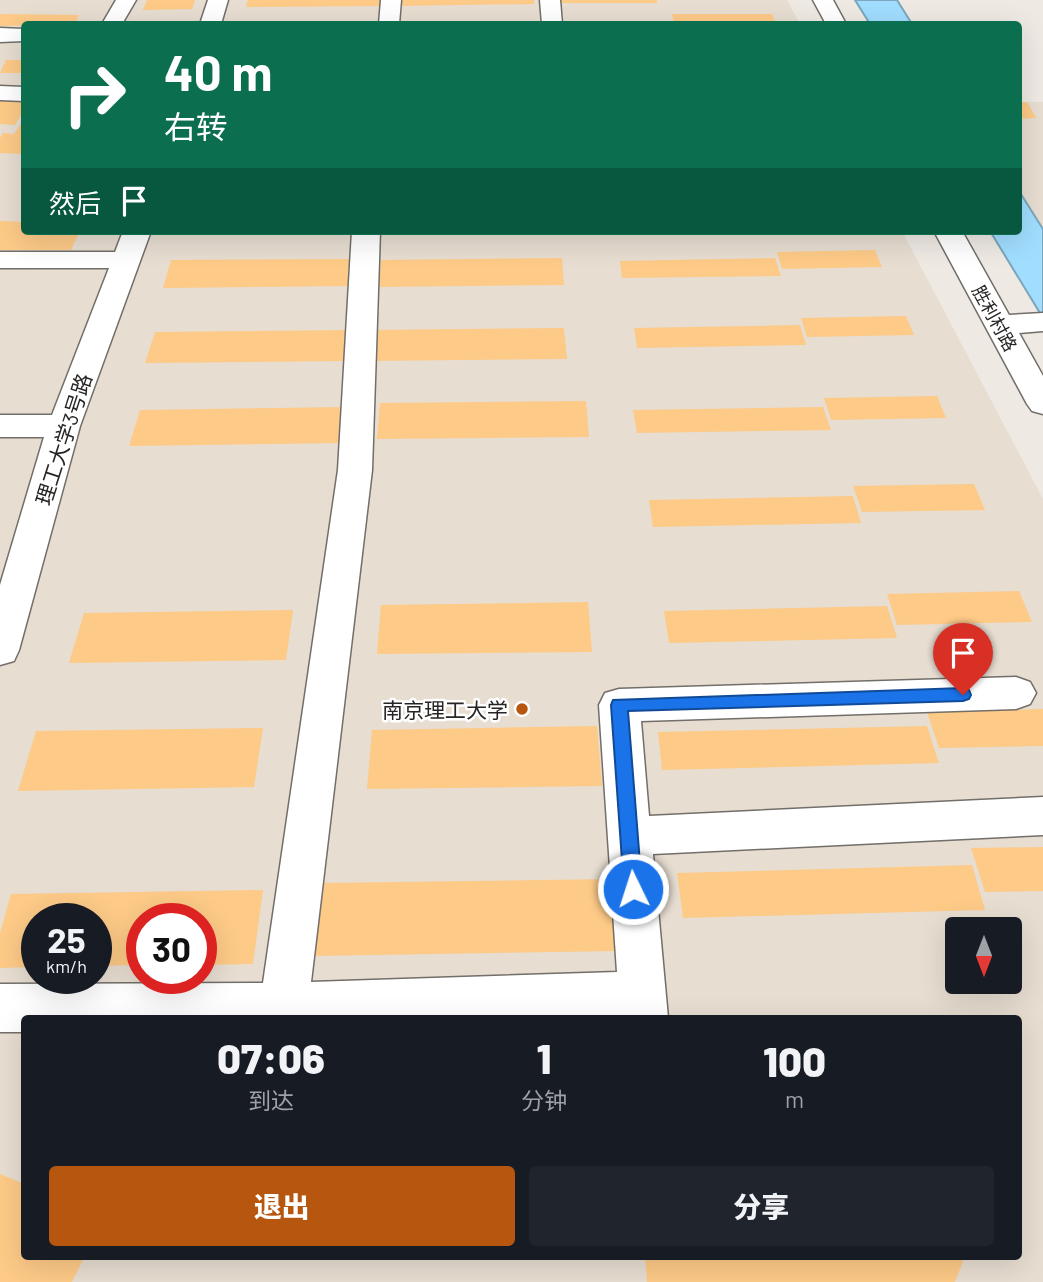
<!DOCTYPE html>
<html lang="zh">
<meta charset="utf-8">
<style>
:root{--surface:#171b24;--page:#20242c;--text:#f1f3f6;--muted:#9ea1a6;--accent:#b6560f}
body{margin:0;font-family:Barlow,"Noto Sans SC",sans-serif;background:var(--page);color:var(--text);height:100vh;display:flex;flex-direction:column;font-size:26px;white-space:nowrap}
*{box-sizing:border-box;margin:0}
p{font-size:23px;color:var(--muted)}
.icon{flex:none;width:38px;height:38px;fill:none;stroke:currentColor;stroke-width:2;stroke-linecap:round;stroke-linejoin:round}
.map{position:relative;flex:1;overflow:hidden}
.sheet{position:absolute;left:21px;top:1015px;width:1001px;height:245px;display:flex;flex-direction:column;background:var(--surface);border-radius:7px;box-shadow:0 7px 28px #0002}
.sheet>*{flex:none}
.top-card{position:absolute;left:21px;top:21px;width:1001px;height:214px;border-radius:7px;box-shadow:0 7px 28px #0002;background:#0b6e4f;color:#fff;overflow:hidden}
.needle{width:46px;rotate:180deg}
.controls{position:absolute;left:945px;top:917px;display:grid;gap:14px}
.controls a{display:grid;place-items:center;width:77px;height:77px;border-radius:7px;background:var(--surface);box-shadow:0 7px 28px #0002;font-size:35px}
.speed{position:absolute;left:21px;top:903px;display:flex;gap:14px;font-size:35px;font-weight:700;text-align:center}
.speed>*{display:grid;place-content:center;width:91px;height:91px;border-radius:50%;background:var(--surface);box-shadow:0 7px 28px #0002;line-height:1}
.speed small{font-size:18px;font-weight:400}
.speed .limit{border:10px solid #d22;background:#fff;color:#111}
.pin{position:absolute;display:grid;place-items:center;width:60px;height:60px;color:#fff;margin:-72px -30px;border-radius:50% 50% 50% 0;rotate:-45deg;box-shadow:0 0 7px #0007}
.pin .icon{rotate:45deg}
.me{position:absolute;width:77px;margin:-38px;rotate:356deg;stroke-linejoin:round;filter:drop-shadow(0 0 5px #0008)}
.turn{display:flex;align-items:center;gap:24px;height:147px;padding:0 28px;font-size:32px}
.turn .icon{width:91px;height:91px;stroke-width:2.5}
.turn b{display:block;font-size:49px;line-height:60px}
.then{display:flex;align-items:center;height:66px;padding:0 28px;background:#0003;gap:14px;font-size:26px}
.eta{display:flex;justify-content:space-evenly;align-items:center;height:119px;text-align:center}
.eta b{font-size:42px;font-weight:800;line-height:49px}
.action{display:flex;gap:14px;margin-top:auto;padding:14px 28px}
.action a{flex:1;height:80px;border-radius:7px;background:var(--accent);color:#fff;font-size:28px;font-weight:800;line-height:80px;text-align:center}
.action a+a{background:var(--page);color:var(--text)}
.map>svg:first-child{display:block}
.built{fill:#e7ddd1;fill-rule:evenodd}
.water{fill:#a0ddfe;stroke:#7ca6bc;stroke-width:2}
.building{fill:#fdca87}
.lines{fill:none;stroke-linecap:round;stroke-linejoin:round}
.minor-casing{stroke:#726e69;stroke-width:3}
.tertiary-casing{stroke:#726e69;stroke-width:3}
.minor{fill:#fff;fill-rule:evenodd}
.tertiary{fill:#fff;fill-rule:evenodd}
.route{fill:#1a73e8;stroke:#114b97;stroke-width:2}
.poi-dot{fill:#b6560f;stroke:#fff;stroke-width:2.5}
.labels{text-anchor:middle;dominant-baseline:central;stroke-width:5;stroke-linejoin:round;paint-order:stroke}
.far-street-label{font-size:18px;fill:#272523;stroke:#fff}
.street-label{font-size:21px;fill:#272523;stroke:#fff}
.poi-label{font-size:21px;fill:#272523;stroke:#fff;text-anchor:end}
</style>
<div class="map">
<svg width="1043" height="1282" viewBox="0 0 1043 1282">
<rect width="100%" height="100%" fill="#eee9e3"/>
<path class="built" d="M 0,0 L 787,0 L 800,24 L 24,24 L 24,231 L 902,231 L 1043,499 L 1043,1282 L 0,1282 ZM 37,919 L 96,919 L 96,978 L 37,978 ZM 142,919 L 201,919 L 201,978 L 142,978 ZM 957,929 L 1010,929 L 1010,982 L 957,982 ZM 24,1018 L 1018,1018 L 1018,1256 L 24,1256 Z
M 1019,102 L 1043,102 L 1043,229 L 1019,191 Z"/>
<path class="water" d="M 855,0 L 897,0 L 912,24 L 870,24 Z
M 1019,191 L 1043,229 L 1043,318 L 990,231 L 1018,231 Z"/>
<path class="building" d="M 147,0 L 195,0 L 192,9 L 143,10 Z
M 248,0 L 383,0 L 383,6 L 246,7 Z
M 399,0 L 534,0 L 534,4 L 398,6 Z
M 558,0 L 657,0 L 657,3 L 559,3 Z
M 0,14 L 79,15 L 75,24 L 0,26 Z
M 672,14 L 772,14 L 776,24 L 674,24 Z
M 117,21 L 168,21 L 167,24 L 116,24 Z
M 6,60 L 24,60 L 24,73 L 0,73 Z
M 0,101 L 24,101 L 24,110 L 15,125 L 0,124 Z
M 1018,102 L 1027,102 L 1036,118 L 1018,119 Z
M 24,119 L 24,154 L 0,153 L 0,138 L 3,133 L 14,134 Z
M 0,221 L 24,222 L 24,231 L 80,231 L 71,250 L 0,250 Z
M 875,250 L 882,267 L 782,269 L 777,252 Z
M 562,258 L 564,285 L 379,287 L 381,260 Z
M 775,258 L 781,276 L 622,278 L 620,261 Z
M 353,259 L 349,286 L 163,288 L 171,260 Z
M 906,316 L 914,335 L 807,337 L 801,318 Z
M 800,325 L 806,345 L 637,348 L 634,328 Z
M 564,328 L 567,359 L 368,361 L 371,330 Z
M 349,330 L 345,361 L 145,363 L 155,332 Z
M 937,396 L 946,418 L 831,420 L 824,398 Z
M 586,401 L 589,437 L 377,439 L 380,403 Z
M 347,407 L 343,443 L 129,446 L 140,410 Z
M 823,407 L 831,430 L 637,433 L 633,410 Z
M 974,484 L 985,510 L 862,512 L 853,486 Z
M 853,496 L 861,523 L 653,527 L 649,500 Z
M 1019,591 L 1032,622 L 897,625 L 887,594 Z
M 588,602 L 592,652 L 377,654 L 381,605 Z
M 887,606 L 897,638 L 669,643 L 664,611 Z
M 293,610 L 286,660 L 69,663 L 84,613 Z
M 1043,709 L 1043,746 L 939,748 L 927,712 Z
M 597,726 L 602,786 L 367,789 L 372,730 Z
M 927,726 L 939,763 L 662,770 L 658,732 Z
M 263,728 L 254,787 L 18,791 L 36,731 Z
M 1043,847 L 1043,891 L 985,892 L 971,848 Z
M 972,865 L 985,910 L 683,918 L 677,873 Z
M 614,879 L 619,951 L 315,956 L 322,883 Z
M 263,890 L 253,964 L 201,965 L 201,919 L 142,919 L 142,965 L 96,966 L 96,919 L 37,919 L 37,967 L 0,968 L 0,933 L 11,894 Z
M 0,1174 L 24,1184 L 24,1256 L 85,1256 L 72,1282 L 0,1282 Z
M 645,1256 L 965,1256 L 955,1282 L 647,1282 Z"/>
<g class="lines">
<defs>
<path id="minor" d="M 116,0 L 136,0 L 122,24 L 102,24 Z
M 208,0 L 228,0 L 221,24 L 200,24 Z
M 381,0 L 401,0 L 399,24 L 379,24 Z
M 540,0 L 560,0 L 562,24 L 542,24 Z
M 0,28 L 24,29 L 24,41 L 0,42 Z
M 0,86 L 24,87 L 24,101 L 0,100 Z
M 123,231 L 151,231 L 80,426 L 19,650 L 14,661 L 0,665 L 0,585 L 44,437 L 0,437 L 0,415 L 52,415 L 109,268 L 0,268 L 0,252 L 115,252 Z
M 352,231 L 380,231 L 372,470 L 311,982 L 617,972 L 599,705 L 605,693 L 619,689 L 1016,677 L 1030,682 L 1036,693 L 1030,704 L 1016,709 L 641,721 L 649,816 L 1043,797 L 1043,835 L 653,854 L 668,1018 L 24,1018 L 24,1032 L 0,1032 L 0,984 L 263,983 L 338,470 Z"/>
<path id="tertiary" d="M 813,0 L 833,0 L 846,24 L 826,24 Z
M 934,231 L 962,231 L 1009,315 L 1043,313 L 1043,331 L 1019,333 L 1043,376 L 1043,414 L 1032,411 L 1027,404 Z"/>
</defs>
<use href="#minor" class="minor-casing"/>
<use href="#tertiary" class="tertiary-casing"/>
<use href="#minor" class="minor"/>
<use href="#tertiary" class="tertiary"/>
</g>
<path class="route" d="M 963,688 L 969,690 L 971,695 L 969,699 L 963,701 L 628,711 L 642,889 L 640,895 L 633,898 L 626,895 L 624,889 L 611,705 L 613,700 Z"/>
<circle class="poi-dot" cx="522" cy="709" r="7"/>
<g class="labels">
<g class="far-street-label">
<text transform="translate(995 318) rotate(61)">胜利村路</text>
</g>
<g class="street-label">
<text transform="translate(63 439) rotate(-72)">理工大学3号路</text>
</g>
<g class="poi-label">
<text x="508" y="709">南京理工大学</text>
</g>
</g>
</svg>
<div class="controls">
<a><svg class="needle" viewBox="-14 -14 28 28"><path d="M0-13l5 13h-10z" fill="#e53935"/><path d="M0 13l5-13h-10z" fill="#9ea1a6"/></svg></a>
</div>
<div class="speed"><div>25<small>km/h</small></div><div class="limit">30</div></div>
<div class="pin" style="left:963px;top:695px;background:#d93025"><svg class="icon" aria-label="arrive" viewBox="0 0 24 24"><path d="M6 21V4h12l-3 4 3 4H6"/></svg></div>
<svg class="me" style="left:633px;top:889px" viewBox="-20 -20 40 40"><circle r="17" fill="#1a73e8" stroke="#fff" stroke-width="3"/><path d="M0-11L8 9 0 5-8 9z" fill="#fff"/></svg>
<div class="top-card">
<div class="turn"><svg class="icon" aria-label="right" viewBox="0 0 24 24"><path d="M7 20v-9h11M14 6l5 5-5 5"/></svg><div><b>40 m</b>右转</div></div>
<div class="then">然后<svg class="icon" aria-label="arrive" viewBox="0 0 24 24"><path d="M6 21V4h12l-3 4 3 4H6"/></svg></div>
</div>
<section class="sheet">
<div class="eta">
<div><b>07:06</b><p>到达</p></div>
<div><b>1</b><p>分钟</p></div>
<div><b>100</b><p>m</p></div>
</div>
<div class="action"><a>退出</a><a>分享</a></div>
</section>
</div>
